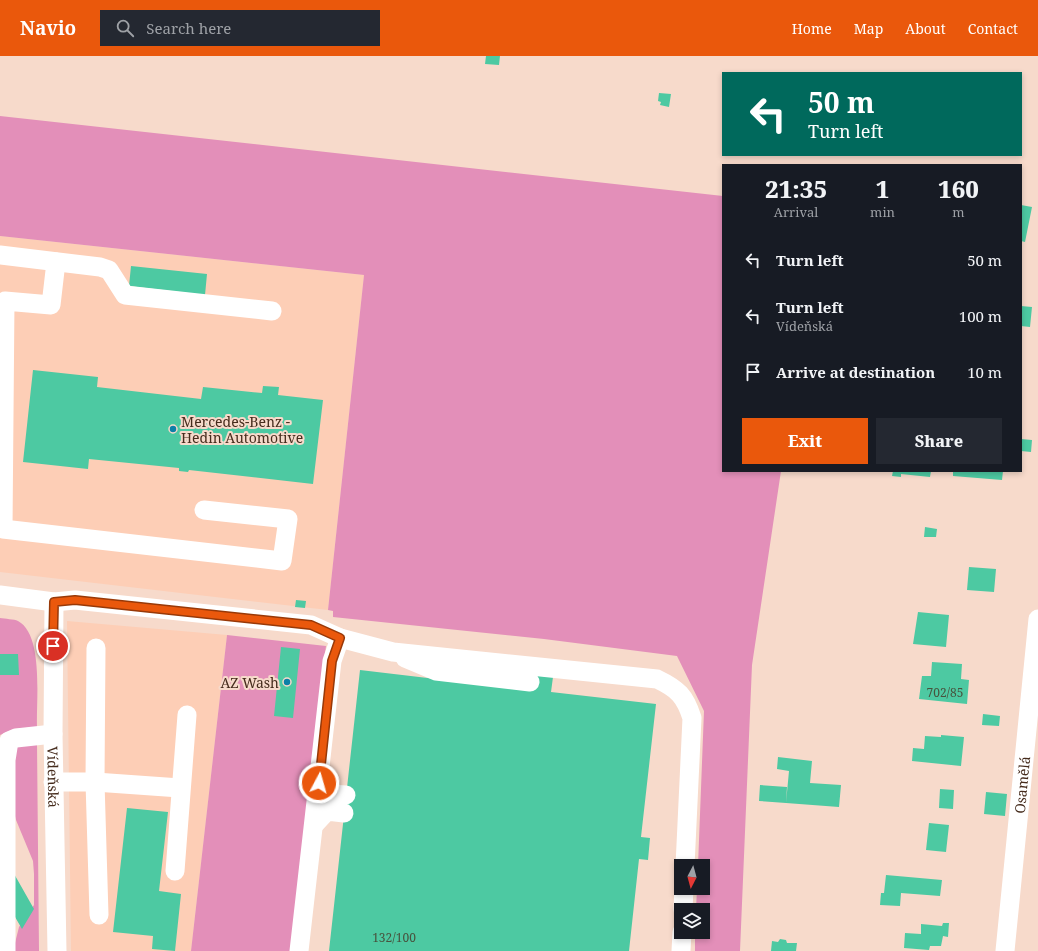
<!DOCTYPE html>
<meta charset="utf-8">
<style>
:root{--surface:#171b24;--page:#242831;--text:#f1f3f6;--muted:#9ea1a6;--accent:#ea580c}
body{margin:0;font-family:"Noto Serif",serif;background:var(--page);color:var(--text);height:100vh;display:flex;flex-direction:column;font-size:15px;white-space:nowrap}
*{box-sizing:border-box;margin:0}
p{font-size:13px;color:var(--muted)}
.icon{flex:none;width:22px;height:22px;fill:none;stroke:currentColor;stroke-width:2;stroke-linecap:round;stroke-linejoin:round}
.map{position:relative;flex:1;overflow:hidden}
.side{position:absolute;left:722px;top:108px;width:300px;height:308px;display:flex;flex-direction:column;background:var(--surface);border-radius:0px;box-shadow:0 2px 6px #0003}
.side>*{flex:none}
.hud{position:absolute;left:722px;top:16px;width:300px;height:84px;border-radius:0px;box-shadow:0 2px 6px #0003;background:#00695c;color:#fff;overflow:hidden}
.needle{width:26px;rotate:186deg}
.buttons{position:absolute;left:674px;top:803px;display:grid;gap:8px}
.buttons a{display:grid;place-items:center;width:36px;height:36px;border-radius:0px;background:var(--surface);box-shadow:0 2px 6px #0003;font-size:20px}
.pin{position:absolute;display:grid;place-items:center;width:34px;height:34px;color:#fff;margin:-17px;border:2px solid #fff;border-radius:50%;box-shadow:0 1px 4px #0007}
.me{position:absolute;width:44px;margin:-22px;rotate:6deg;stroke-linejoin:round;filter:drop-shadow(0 0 3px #0008)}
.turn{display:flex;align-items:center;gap:14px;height:84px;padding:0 20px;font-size:18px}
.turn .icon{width:52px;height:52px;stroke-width:2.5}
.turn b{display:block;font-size:28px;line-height:34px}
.eta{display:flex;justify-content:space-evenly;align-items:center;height:68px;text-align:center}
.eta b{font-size:24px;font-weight:800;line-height:28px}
.primary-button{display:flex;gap:8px;margin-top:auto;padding:8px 20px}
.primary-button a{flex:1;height:46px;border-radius:0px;background:var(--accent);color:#fff;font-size:16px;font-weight:800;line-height:46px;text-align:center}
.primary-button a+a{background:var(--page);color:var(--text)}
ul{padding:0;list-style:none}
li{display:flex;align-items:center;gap:12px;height:56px;padding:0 20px}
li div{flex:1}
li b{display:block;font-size:15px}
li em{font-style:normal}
header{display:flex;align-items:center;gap:24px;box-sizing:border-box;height:56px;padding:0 20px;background:var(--accent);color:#fff}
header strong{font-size:19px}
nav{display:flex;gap:22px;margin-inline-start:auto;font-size:14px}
.search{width:280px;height:36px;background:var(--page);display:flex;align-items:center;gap:10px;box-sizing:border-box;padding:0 14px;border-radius:0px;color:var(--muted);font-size:15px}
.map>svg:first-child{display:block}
.built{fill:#fdceb6}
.green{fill:#e38fb9}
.building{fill:#4dc9a2}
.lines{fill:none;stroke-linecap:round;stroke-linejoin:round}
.minor{stroke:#fff;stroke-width:19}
.route-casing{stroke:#983908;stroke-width:10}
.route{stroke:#ea580c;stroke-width:7}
.poi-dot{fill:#0d80a7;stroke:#f7dacb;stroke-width:1.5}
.labels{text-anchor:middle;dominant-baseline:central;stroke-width:4;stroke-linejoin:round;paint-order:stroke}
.number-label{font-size:12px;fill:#48533e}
.poi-label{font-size:14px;fill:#462c1d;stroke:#f7dacb;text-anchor:start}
.street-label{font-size:14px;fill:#462c1d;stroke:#f7dacb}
</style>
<header>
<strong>Navio</strong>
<div class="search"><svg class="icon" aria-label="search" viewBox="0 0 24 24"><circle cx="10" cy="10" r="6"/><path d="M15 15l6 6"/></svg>Search here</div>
<nav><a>Home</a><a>Map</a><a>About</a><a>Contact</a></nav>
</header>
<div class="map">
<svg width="1038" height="895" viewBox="0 0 1038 895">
<rect width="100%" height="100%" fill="#f7dacb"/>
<path class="built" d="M 0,180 L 364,219 L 328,554 L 0,516 Z
M 67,565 L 227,579 L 191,895 L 71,895 Z"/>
<path class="green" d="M 0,60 L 723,140 L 723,415 L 781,415 L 752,609 L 740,895 L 695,895 L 695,876 L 703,876 L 703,854 L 696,854 L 697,832 L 703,832 L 703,810 L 698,810 L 704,655 L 677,600 L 544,583 L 333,561 L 333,555 L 328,554 L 364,219 L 0,180 Z
M 0,562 C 5,563 14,563 18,565 C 44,579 36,645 37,671 L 14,673 L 0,679 Z
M 227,579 L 326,590 L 291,895 L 191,895 Z
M 20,688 L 37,688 L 39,895 L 13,895 L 19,871 L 34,849 L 34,818 L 33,805 L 16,764 L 11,745 L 14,694 Z"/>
<path class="building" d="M 486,0 L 500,0 L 499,9 L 485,8 Z
M 659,37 L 671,38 L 669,51 L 660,49 L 661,46 L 658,45 Z
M 1021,149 L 1032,151 L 1025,186 L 1021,185 Z
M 131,210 L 207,218 L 205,239 L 129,230 Z
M 1021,250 L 1032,251 L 1030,271 L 1021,270 Z
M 33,314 L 98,321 L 97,331 L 201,343 L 203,331 L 262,337 L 263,330 L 279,331 L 278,339 L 323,344 L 313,428 L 189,414 L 188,416 L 179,415 L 179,412 L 89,403 L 88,413 L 23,406 Z
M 1021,383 L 1032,384 L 1031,396 L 1021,395 Z
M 893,415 L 931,415 L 930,421 L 901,418 L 901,421 L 892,420 Z
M 953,415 L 1003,415 L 1002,424 L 953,420 Z
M 925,471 L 937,473 L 936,481 L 924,481 Z
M 969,511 L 996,513 L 994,536 L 967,534 Z
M 296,544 L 306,545 L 305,552 L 295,551 Z
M 918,556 L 949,559 L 946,591 L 913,588 Z
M 281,591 L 300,593 L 293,662 L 274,660 Z
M 0,598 L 18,598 L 19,619 L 0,619 Z
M 932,606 L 962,608 L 961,623 L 969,624 L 967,648 L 919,643 L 922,620 L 931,620 Z
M 360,614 L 529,634 L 531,619 L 553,621 L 551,636 L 656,648 L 641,781 L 650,782 L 648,804 L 639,803 L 629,895 L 329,895 Z
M 983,658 L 1000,660 L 999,670 L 982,669 Z
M 941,679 L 964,681 L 961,710 L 912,705 L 913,692 L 924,693 L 925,680 L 941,681 Z
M 778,701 L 812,705 L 810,727 L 841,729 L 839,751 L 786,747 L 789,715 L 777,713 Z
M 760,729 L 787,731 L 786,747 L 759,745 Z
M 940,733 L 954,734 L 953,753 L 939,752 Z
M 986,736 L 1007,738 L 1005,760 L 984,758 Z
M 127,752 L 168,756 L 159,835 L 181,838 L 175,895 L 152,893 L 153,880 L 113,876 Z
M 929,767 L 949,769 L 946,796 L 926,794 Z
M 0,793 L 34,853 L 22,873 L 0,835 Z
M 886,819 L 942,824 L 940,840 L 901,837 L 900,850 L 880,849 L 881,837 L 884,837 Z
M 943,867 L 949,867 L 948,881 L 943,880 L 941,890 L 930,890 L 929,894 L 904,892 L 905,877 L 921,878 L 921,868 L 942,870 Z
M 780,883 L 786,884 L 787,887 L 797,887 L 796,895 L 771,895 L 772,885 L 778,886 Z"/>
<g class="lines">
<g class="minor">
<path d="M 0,199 L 100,211 L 109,214 L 125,239 L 272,255"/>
<path d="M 56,206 L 51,249 L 5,245 L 3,473 L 282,505 L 288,463 L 204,454"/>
<path d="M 0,539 L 54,546 L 75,544 L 311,569 L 340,582 L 332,605 L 299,895"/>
<path id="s1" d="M 54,546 L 53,678 L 57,895"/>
<path d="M 340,582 L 393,596 L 657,623 C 678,633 685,640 692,662 L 685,810"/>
<path d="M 96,592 L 95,726 L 99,859"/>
<path d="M 405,602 L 436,615 L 530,626"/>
<path d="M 53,726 L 95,726 L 180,732"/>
<path d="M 319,727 L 329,738 L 346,739"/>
<path d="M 314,769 L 327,755 L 344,757"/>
<path d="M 175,815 L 187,659"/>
<path d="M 683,854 L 684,832"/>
<path d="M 6,895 L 6,704 L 9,685 L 16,682 L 53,678"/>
<path d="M 681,895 L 682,876"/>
<path id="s2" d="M 1005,895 L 1038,563"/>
</g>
</g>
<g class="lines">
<defs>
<path id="route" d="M 53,590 L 54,546 L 75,544 L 311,569 L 340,582 L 332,605 L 319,727"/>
</defs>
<use href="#route" class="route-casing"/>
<use href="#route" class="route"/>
</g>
<g class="poi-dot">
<circle cx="173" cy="373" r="4"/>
<circle cx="287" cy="626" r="4"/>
</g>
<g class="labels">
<g class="number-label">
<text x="945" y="636">702/85</text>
<text x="394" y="881">132/100</text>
</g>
<g class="poi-label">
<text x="181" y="365">Mercedes-Benz -<tspan x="181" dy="16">Hedin Automotive</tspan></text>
<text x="279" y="626" text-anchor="end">AZ Wash</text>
</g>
<g class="street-label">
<text stroke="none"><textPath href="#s1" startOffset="175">Vídeňská</textPath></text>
<text stroke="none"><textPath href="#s2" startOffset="167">Osamělá</textPath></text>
</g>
</g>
</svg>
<div class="buttons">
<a><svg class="needle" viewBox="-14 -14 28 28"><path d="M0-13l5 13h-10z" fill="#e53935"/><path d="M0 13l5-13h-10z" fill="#9ea1a6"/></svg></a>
<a><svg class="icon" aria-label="layers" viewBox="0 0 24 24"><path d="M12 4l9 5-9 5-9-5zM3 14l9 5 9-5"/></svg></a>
</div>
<div class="pin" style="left:53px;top:590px;background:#d93025"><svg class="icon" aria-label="arrive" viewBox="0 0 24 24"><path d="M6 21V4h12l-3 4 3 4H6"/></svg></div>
<svg class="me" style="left:319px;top:727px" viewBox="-20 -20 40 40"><circle r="17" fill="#ea580c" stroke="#fff" stroke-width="3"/><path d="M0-11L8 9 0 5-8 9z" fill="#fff"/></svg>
<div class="hud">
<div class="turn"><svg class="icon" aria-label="left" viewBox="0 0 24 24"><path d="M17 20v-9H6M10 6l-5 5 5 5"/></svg><div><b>50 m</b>Turn left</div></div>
</div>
<section class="side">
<div class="eta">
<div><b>21:35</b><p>Arrival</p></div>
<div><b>1</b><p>min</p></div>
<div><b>160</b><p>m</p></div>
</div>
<ul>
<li><svg class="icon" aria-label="left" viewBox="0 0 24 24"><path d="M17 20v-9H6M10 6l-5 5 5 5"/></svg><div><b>Turn left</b></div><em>50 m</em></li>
<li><svg class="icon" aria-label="left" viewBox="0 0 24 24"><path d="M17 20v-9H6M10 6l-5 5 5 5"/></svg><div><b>Turn left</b><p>Vídeňská</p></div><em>100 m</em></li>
<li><svg class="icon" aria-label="arrive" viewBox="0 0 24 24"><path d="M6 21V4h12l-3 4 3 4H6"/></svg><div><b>Arrive at destination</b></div><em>10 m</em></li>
</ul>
<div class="primary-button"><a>Exit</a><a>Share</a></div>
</section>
</div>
